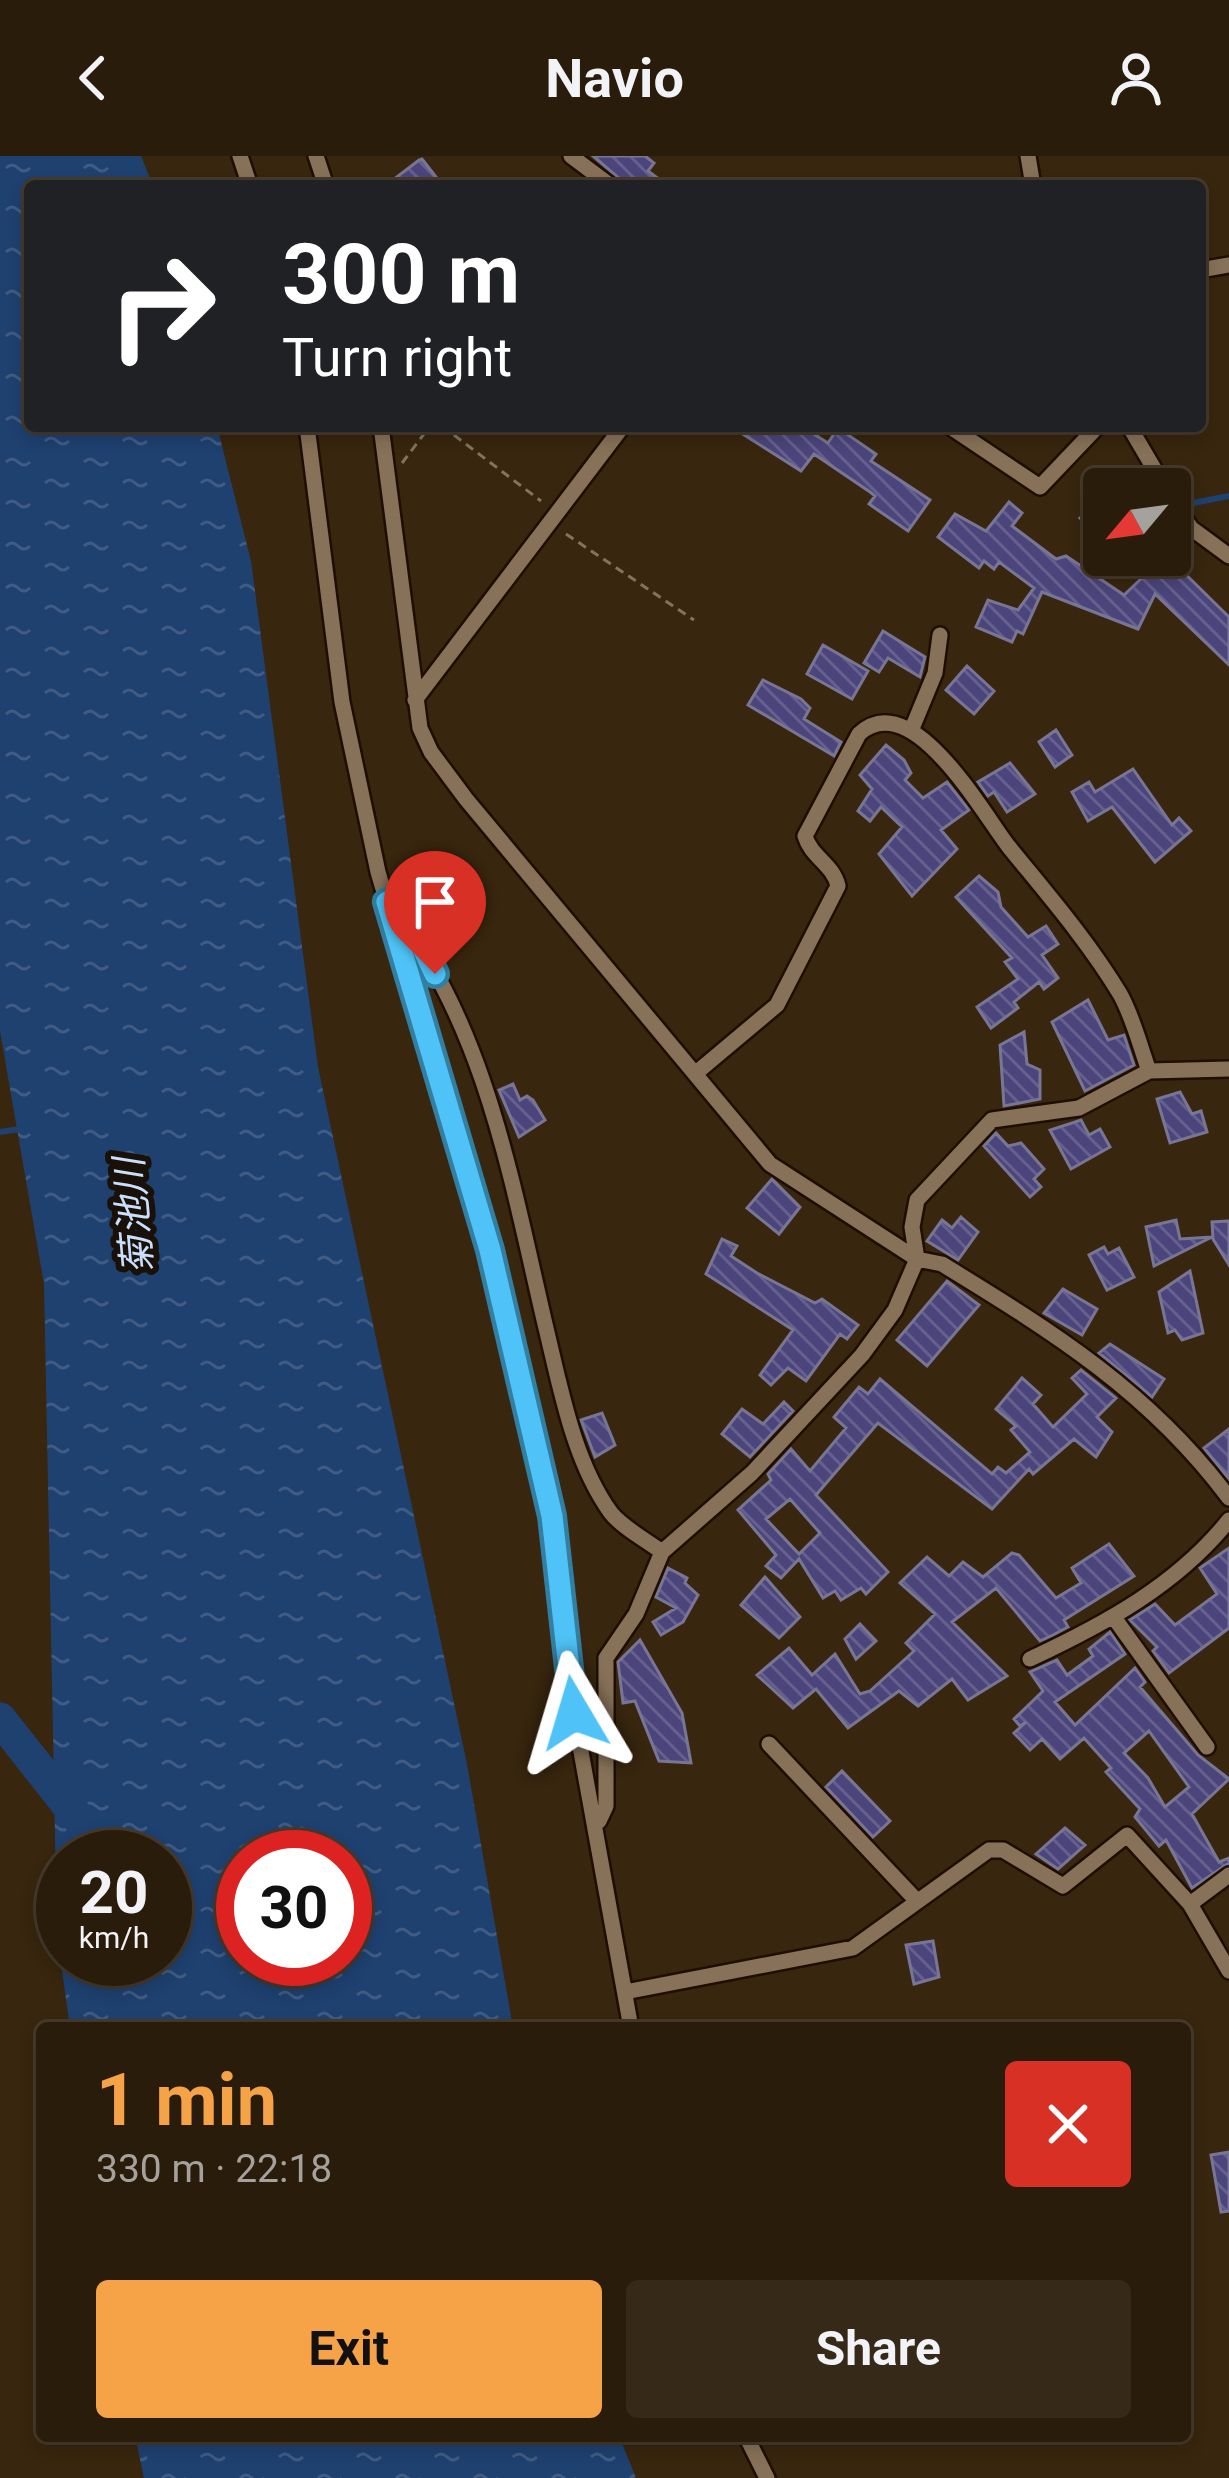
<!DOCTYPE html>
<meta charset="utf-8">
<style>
:root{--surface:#2a1c0a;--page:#362918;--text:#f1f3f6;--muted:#a5a19c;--line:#463a2b;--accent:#f6a246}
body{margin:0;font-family:Roboto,"Noto Sans JP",sans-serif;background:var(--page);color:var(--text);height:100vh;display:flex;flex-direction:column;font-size:45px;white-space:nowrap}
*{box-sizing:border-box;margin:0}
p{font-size:39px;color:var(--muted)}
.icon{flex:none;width:66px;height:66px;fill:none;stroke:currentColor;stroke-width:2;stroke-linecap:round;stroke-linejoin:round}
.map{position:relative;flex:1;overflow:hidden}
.sheet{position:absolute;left:36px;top:1866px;width:1155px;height:420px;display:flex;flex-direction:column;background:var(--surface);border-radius:12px;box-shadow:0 6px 18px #0003,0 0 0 3px var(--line)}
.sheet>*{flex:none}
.guide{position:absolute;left:24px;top:24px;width:1182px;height:252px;border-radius:12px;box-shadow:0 6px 18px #0003,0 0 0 3px var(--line);background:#202124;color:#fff;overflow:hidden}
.needle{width:78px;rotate:241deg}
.controls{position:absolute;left:1083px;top:312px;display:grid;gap:24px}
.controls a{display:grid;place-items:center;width:108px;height:108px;border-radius:12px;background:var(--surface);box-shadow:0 6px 18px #0003,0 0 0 3px var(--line);font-size:60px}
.speed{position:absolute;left:36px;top:1674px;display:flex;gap:24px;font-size:60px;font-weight:700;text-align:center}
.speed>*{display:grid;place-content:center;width:156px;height:156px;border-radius:50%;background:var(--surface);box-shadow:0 6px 18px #0003,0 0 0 3px var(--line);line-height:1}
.speed small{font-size:30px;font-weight:400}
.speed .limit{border:18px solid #d22;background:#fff;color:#111}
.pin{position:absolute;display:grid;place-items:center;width:102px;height:102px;color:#fff;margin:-123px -51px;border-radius:50% 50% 50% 0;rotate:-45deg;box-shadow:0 0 12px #0007}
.pin .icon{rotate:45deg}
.me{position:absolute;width:132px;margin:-66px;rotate:353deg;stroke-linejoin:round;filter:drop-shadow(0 0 9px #0008)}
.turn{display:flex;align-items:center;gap:42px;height:252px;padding:0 60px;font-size:54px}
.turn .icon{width:156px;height:156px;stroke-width:2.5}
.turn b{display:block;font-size:84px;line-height:102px}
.round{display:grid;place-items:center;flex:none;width:126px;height:126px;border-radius:12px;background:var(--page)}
.headline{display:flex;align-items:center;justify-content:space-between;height:204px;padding:0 60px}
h1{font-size:72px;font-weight:700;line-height:90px;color:var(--accent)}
.action{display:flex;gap:24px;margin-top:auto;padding:24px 60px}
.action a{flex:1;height:138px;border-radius:12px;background:var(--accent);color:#111;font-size:48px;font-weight:700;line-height:138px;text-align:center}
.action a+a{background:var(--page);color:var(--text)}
header{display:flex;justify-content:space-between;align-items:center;height:156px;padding:0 60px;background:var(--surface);font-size:54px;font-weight:700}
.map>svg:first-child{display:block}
.water{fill:url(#water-ripples);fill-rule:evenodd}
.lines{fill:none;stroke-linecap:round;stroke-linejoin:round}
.stream{stroke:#1f4170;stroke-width:6}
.river{stroke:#1f4170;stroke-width:33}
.building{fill:url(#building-back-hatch);stroke:#787695;stroke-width:3;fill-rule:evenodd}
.street-casing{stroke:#1f0e00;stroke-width:20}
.path{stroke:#83735f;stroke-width:3;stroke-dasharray:9 6;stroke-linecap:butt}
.street{stroke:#877158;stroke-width:15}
.route-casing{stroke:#337fa1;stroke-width:30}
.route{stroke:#4fc3f7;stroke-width:21}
.labels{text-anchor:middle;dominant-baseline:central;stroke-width:12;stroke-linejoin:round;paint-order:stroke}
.water-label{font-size:39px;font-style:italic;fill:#c9dffe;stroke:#191107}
</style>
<header><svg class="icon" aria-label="back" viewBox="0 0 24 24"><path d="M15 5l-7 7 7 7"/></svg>Navio<svg class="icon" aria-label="person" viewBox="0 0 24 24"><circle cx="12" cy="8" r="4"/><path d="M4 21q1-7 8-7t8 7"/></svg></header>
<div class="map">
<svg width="1229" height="2322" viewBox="0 0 1229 2322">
<defs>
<pattern id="water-ripples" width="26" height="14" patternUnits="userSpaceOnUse" patternTransform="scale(3)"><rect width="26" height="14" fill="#1f4170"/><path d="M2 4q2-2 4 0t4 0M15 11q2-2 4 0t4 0" fill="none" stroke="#405c84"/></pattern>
<pattern id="building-back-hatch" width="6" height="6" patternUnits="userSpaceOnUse" patternTransform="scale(3)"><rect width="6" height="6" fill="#4c457c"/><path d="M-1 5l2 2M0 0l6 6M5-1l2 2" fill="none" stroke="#66608e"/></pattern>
</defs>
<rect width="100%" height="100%" fill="#38260e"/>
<path class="water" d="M 0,0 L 141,0 L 153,30 L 30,30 L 30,270 L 217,270 L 251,405 L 318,911 L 467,1608 L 513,1872 L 70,1872 L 57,1778 L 44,1128 L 0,875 ZM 63,1701 L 165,1701 L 165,1803 L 63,1803 ZM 243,1701 L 345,1701 L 345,1803 L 243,1803 Z
M 135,2280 L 619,2280 L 636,2322 L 144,2322 Z"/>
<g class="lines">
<path class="stream" d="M 1183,349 L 1229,340
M 0,976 L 20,973"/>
<path class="river" d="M 0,1563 L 109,1701"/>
</g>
<path class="building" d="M 593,0 L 645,0 L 654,7 L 648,15 L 668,30 L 628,30 Z
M 422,3 L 443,30 L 385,30 L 419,4 Z
M 730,270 L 801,270 L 828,287 L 838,272 L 876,298 L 871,305 L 930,344 L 908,375 L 869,348 L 875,340 L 870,336 L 814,298 L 801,315 Z
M 1104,340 L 1104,387 L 1080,362 Z
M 1009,346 L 1022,357 L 1012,370 L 1056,403 L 1066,400 L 1124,439 L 1166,399 L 1229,461 L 1229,509 L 1155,438 L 1138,473 L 1042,436 L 1023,478 L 1017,475 L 1012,486 L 976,471 L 988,444 L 1018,454 L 1034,432 L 999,406 L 994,413 L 984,405 L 979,412 L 938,381 L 955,358 L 986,375 Z
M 883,475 L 925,501 L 920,521 L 888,502 L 879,516 L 864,507 Z
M 823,489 L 868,515 L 852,543 L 807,518 Z
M 967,510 L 994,535 L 974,558 L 946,534 Z
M 763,524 L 801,543 L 810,552 L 804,563 L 841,586 L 834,600 L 748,549 Z
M 1056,574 L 1072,599 L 1055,611 L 1039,586 Z
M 886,589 L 904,604 L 911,617 L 905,624 L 923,642 L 947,626 L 969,654 L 941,674 L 957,693 L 912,740 L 879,698 L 902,671 L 881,651 L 870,665 L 858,655 L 872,633 L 860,619 Z
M 1010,607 L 1035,638 L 1007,656 L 994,636 L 988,640 L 978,626 Z
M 1133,613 L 1172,669 L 1179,662 L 1191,675 L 1155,706 L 1112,651 L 1088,665 L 1072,636 L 1089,626 L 1095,636 Z
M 979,720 L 998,736 L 1001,751 L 1028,781 L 1046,770 L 1058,788 L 1042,799 L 1058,822 L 1044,833 L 1039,826 L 1014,846 L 1018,852 L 991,872 L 977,851 L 1018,823 L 1005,806 L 1012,802 L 956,741 Z
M 1088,844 L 1108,884 L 1124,879 L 1134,909 L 1085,935 L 1052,866 Z
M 1024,876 L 1027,908 L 1040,914 L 1040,943 L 1004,950 L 1000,889 Z
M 513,928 L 520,944 L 527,940 L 533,944 L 545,964 L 519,981 L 499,934 Z
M 1180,936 L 1192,958 L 1201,955 L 1207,976 L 1170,987 L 1157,943 Z
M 1081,964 L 1089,979 L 1100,973 L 1110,991 L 1071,1013 L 1050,974 Z
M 996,977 L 1008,990 L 1021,987 L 1044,1013 L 1034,1023 L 1041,1031 L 1030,1041 L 984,990 Z
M 772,1023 L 800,1051 L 779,1078 L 747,1052 Z
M 961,1061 L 978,1076 L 958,1104 L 927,1085 L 942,1064 L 952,1072 Z
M 1176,1064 L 1180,1083 L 1212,1081 L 1154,1110 L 1146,1071 Z
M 1229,1065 L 1229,1109 L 1213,1083 L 1212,1066 Z
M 722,1083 L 737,1090 L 731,1100 L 757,1117 L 815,1147 L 822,1143 L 858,1169 L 847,1183 L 840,1178 L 806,1225 L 788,1212 L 771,1229 L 760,1219 L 793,1174 L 706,1118 Z
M 1104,1091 L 1108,1098 L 1119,1092 L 1134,1121 L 1107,1134 L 1089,1099 Z
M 1190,1115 L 1203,1177 L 1182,1184 L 1175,1174 L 1168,1177 L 1159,1136 Z
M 947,1125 L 979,1149 L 927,1210 L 897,1184 Z
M 1063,1133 L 1097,1153 L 1082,1179 L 1044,1157 Z
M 1110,1188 L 1164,1223 L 1152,1241 L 1099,1197 Z
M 1081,1214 L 1116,1242 L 1097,1261 L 1112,1276 L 1096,1301 L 1074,1283 L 1033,1318 L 1029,1313 L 992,1353 L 878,1267 L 816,1339 L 888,1416 L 866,1438 L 861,1432 L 841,1444 L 835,1435 L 823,1442 L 799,1403 L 781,1422 L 766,1410 L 776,1399 L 738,1354 L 771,1324 L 768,1318 L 791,1293 L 810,1315 L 846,1272 L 834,1261 L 859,1231 L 868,1238 L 880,1223 L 992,1318 L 998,1311 L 1006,1317 L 1030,1296 L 1011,1274 L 1016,1270 L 996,1253 L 1022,1222 L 1041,1239 L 1033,1248 L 1053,1271 L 1087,1238 L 1072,1222 ZM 790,1343 L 820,1377 L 799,1398 L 766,1363 Z
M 784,1246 L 793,1255 L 750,1301 L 722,1278 L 742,1253 L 763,1268 Z
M 602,1257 L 615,1289 L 595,1301 L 581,1264 Z
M 1229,1273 L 1229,1323 L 1204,1292 Z
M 1109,1388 L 1134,1420 L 1064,1464 L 1068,1471 L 1053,1479 L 1040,1485 L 996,1432 L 952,1466 L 1007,1520 L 968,1544 L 952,1523 L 918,1550 L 899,1535 L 848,1572 L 816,1533 L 793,1552 L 757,1519 L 789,1492 L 812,1519 L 835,1498 L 860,1538 L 870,1535 L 914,1495 L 906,1487 L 935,1458 L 900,1427 L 927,1401 L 949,1420 L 963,1406 L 983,1421 L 1012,1397 L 1019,1399 L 1056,1442 L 1081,1427 L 1072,1412 Z
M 1229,1392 L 1229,1472 L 1169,1517 L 1153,1495 L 1157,1491 L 1130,1464 L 1155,1448 L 1175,1469 L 1217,1438 L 1200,1412 Z
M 668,1412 L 687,1422 L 685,1427 L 698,1439 L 683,1466 L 661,1479 L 653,1466 L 676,1452 L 656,1441 Z
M 765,1421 L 800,1461 L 779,1482 L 741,1449 Z
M 860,1468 L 876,1485 L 856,1503 L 845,1483 Z
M 1110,1476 L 1125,1498 L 1055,1546 L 1075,1569 L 1135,1512 L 1145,1526 L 1140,1531 L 1198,1599 L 1229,1623 L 1192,1658 L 1219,1706 L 1229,1702 L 1229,1707 L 1192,1732 L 1166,1684 L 1159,1690 L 1135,1661 L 1140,1653 L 1106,1616 L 1111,1612 L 1084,1582 L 1060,1603 L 1042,1583 L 1030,1594 L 1014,1577 L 1026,1566 L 1020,1570 L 1014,1563 L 1043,1535 L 1030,1516 L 1057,1504 L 1067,1519 L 1093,1500 L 1089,1493 ZM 1149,1575 L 1189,1631 L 1165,1651 L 1148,1622 L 1124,1597 Z
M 640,1484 L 682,1557 L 691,1607 L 659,1605 L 635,1545 L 623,1547 L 618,1506 Z
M 842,1615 L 890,1665 L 873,1681 L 826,1631 Z
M 1065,1672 L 1085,1689 L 1058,1713 L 1036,1698 Z
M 933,1785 L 939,1821 L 914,1828 L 906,1789 Z
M 1229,1996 L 1229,2055 L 1221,2056 L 1211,1999 Z"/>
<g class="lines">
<defs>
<path id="street" d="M 240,0 L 250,30
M 316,0 L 326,30
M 571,0 L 611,30
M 1028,0 L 1033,30
M 1200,114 L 1229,109
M 307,270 L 342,546 L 378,716 L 490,1094 L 552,1360 L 574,1557 L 631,1872
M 381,270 L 420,572 L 431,596 L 466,643 L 770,1008 L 917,1103 L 942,1108 C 1053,1176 1150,1236 1229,1342
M 949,270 L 1040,331 L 1098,270
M 1129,270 L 1166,333
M 1170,340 L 1191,372 L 1229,400
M 415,544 L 623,270
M 911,575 L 935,517 L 940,479
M 393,753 C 485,868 512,1027 545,1168 C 560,1229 573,1305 611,1357 C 623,1372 646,1384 662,1396
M 696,917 L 777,849 L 838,730 C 833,708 811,701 805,680 L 859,578 C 912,529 983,658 1009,691 C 1048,739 1088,785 1120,838 C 1133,861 1140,890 1149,915
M 1115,1463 L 1207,1591
M 1030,1503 C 1105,1468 1177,1429 1229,1364
M 769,1588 L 916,1744
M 599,1665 L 606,1650 L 606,1502 L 636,1458 L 662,1396 L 752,1317 L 862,1199 L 895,1154 L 917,1103 L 912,1071 L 917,1044 L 992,964 L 1079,952 L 1149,915 L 1229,913
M 1190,1748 L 1229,1719
M 625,1836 L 853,1792 L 989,1694 L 1003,1694 L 1063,1730 L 1127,1679 L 1190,1748 L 1229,1815
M 746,2280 L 767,2322"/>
</defs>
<use href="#street" class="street-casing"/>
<path class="path" d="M 442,270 L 541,345
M 402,307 L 430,270
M 566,378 L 694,464"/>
<use href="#street" class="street"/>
</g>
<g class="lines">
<defs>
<path id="route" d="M 435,818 L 420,786 L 387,746 L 490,1094 L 552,1360 L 574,1557"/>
</defs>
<use href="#route" class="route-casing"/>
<use href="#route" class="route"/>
</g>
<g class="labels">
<g class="water-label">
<text transform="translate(134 1060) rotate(-95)">菊池川</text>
</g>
</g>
</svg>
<div class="controls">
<a><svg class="needle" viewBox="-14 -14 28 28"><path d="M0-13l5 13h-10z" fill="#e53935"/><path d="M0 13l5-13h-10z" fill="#a5a19c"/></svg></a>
</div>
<div class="speed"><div>20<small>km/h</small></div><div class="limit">30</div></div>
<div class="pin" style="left:435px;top:818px;background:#d93025"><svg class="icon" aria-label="arrive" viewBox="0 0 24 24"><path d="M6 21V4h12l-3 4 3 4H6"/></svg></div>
<svg class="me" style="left:574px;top:1557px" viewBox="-20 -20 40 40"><path d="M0-17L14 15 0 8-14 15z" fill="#4fc3f7" stroke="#fff" stroke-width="4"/></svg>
<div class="guide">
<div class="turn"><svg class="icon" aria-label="right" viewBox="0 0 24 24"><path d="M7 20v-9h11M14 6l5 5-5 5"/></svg><div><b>300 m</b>Turn right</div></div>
</div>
<section class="sheet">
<div class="headline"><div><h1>1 min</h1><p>330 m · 22:18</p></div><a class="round" style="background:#d93025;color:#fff"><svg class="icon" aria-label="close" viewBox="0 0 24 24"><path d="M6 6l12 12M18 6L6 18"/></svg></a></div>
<div class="action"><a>Exit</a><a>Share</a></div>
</section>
</div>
